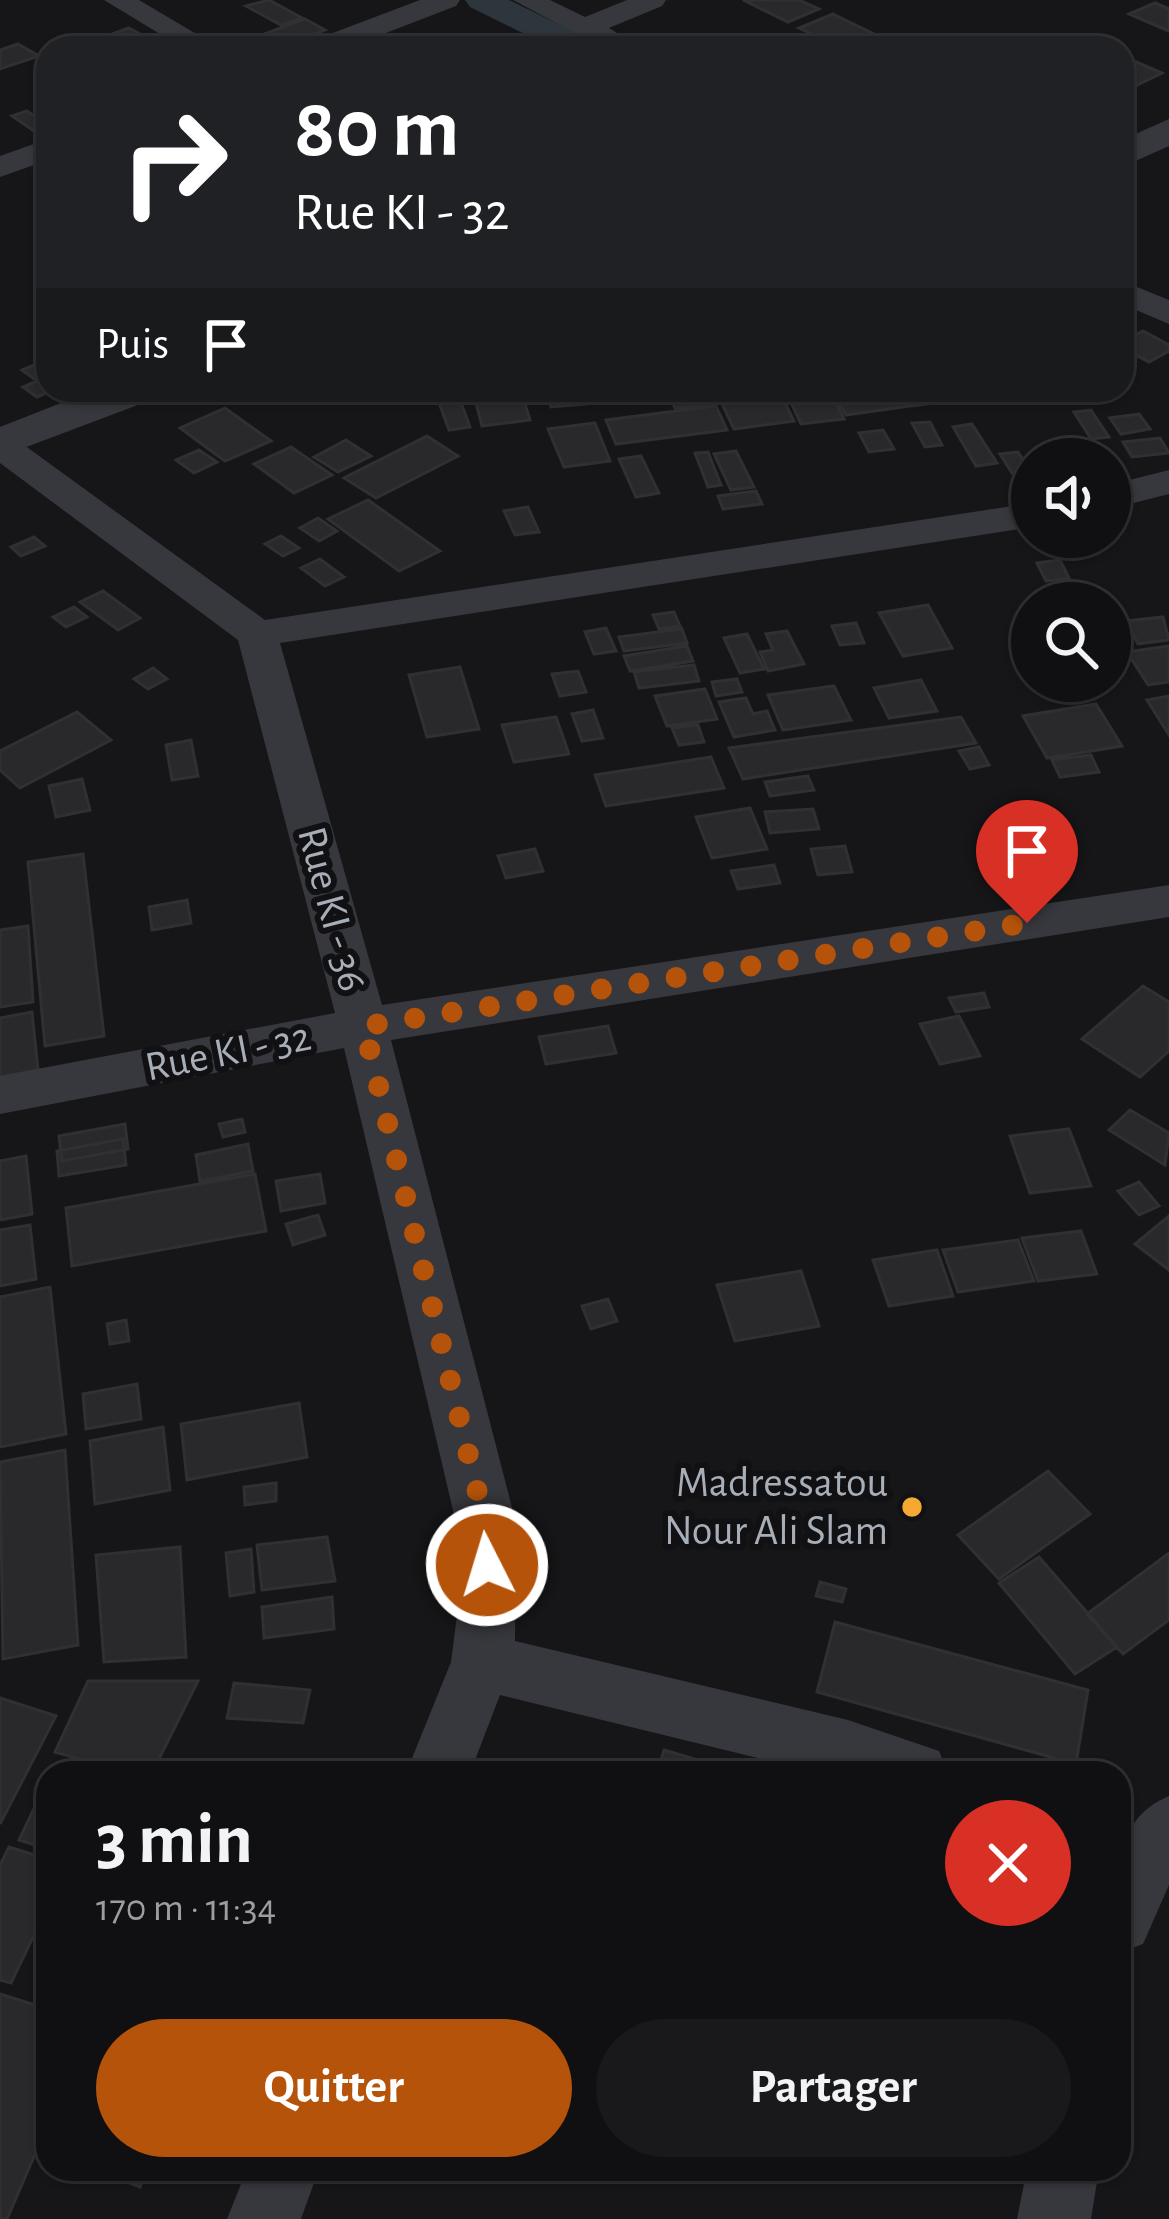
<!DOCTYPE html>
<html lang="fr">
<meta charset="utf-8">
<style>
:root{--surface:#101012;--page:#19191b;--text:#f1f3f6;--muted:#9c9d9f;--line:#303032;--accent:#b45309}
body{margin:0;font-family:"Alegreya Sans",sans-serif;background:var(--page);color:var(--text);height:100vh;display:flex;flex-direction:column;font-size:45px;white-space:nowrap}
*{box-sizing:border-box;margin:0}
p{font-size:39px;color:var(--muted)}
.icon{flex:none;width:66px;height:66px;fill:none;stroke:currentColor;stroke-width:2;stroke-linecap:round;stroke-linejoin:round}
.map{position:relative;flex:1;overflow:hidden}
.details{position:absolute;left:36px;top:1761px;width:1095px;height:420px;display:flex;flex-direction:column;background:var(--surface);border-radius:36px;box-shadow:0 3px 9px #0004,0 0 0 3px var(--line)}
.details>*{flex:none}
.guide{position:absolute;left:36px;top:36px;width:1098px;height:366px;border-radius:36px;box-shadow:0 3px 9px #0004,0 0 0 3px var(--line);background:#202124;color:#fff;overflow:hidden}
.buttons{position:absolute;left:1011px;top:438px;display:grid;gap:24px}
.buttons a{display:grid;place-items:center;width:120px;height:120px;border-radius:50%;background:var(--surface);box-shadow:0 3px 9px #0004,0 0 0 3px var(--line);font-size:60px}
.pin{position:absolute;display:grid;place-items:center;width:102px;height:102px;color:#fff;margin:-123px -51px;border-radius:50% 50% 50% 0;rotate:-45deg;box-shadow:0 0 12px #0007}
.pin .icon{rotate:45deg}
.me{position:absolute;width:132px;margin:-66px;rotate:355deg;stroke-linejoin:round;filter:drop-shadow(0 0 9px #0008)}
.turn{display:flex;align-items:center;gap:42px;height:252px;padding:0 60px;font-size:54px}
.turn .icon{width:156px;height:156px;stroke-width:2.5}
.turn b{display:block;font-size:84px;line-height:102px}
.then{display:flex;align-items:center;height:114px;padding:0 60px;background:#0003;gap:24px;font-size:45px}
.round{display:grid;place-items:center;flex:none;width:126px;height:126px;border-radius:63px;background:var(--page)}
.head{display:flex;align-items:center;justify-content:space-between;height:204px;padding:0 60px}
h1{font-size:72px;font-weight:700;line-height:90px}
.action{display:flex;gap:24px;margin-top:auto;padding:24px 60px}
.action a{flex:1;height:138px;border-radius:72px;background:var(--accent);color:#fff;font-size:48px;font-weight:700;line-height:138px;text-align:center}
.action a+a{background:var(--page);color:var(--text)}
.map>svg:first-child{display:block}
.lines{fill:none;stroke-linecap:round;stroke-linejoin:round}
.canal{fill:#2c363c;fill-rule:evenodd}
.building{fill:#29292c;stroke:#303034;stroke-width:3}
.minor{fill:#37383d;fill-rule:evenodd}
.tertiary{fill:#37383d;fill-rule:evenodd}
.route{stroke:#b45309;stroke-width:21;stroke-dasharray:0 37.8}
.poi-dot{fill:#f4aa32;stroke:#111113;stroke-width:4.5}
.labels{text-anchor:middle;dominant-baseline:central;stroke-width:12;stroke-linejoin:round;paint-order:stroke}
.street-label{font-size:42px;fill:#a8aeb8;stroke:#111113}
.poi-label{font-size:42px;fill:#a8aeb8;stroke:#111113;text-anchor:end}
</style>
<div class="map">
<svg width="1169" height="2219" viewBox="0 0 1169 2219">
<rect width="100%" height="100%" fill="#161618"/>
<g class="lines">
<path class="canal" d="M 465,0 L 509,0 L 593,41 L 599,48 L 553,48 L 470,7 Z"/>
</g>
<path class="building" d="M 269,0 L 302,18 L 281,25 L 246,6 Z
M 743,0 L 799,0 L 819,9 L 788,22 Z
M 1155,3 L 1169,9 L 1169,31 L 1129,14 Z
M 833,14 L 903,48 L 841,48 L 799,28 Z
M 305,19 L 325,30 L 287,44 L 267,33 Z
M 129,28 L 149,39 L 126,48 L 73,48 Z
M 18,44 L 39,56 L 0,69 L 0,50 Z
M 1134,61 L 1162,73 L 1135,86 L 1122,80 L 1122,67 Z
M 27,111 L 48,125 L 48,132 L 40,135 L 12,116 Z
M 1143,331 L 1169,345 L 1169,351 L 1149,362 L 1122,348 L 1122,342 Z
M 48,359 L 48,390 L 53,390 L 37,397 L 23,387 L 37,381 L 22,370 Z
M 667,390 L 708,390 L 714,404 L 675,408 Z
M 899,390 L 909,406 L 846,415 L 833,392 Z
M 903,390 L 951,390 L 957,400 L 912,406 Z
M 962,390 L 1030,390 L 1031,392 L 968,399 Z
M 830,391 L 844,419 L 801,424 L 788,396 Z
M 522,394 L 530,420 L 482,426 L 475,399 Z
M 584,394 L 587,404 L 551,407 L 548,397 Z
M 459,397 L 470,427 L 449,430 L 438,400 Z
M 782,397 L 794,421 L 734,429 L 722,404 Z
M 716,406 L 727,430 L 616,444 L 606,420 Z
M 225,408 L 271,441 L 225,461 L 180,428 Z
M 1091,410 L 1109,437 L 1091,439 L 1074,412 Z
M 1139,414 L 1150,429 L 1121,434 L 1110,418 Z
M 930,422 L 942,445 L 925,447 L 912,423 Z
M 595,423 L 610,461 L 564,467 L 548,429 Z
M 972,424 L 997,463 L 976,466 L 953,427 Z
M 883,430 L 894,449 L 869,452 L 859,433 Z
M 427,436 L 458,456 L 376,498 L 344,478 Z
M 1160,438 L 1169,453 L 1132,457 L 1123,442 Z
M 346,440 L 371,456 L 338,472 L 314,457 Z
M 291,447 L 332,475 L 294,493 L 254,464 Z
M 199,450 L 217,462 L 194,473 L 176,460 Z
M 736,451 L 754,487 L 731,490 L 714,454 Z
M 708,452 L 721,485 L 708,487 L 695,453 Z
M 1018,452 L 1030,470 L 1012,473 L 1000,454 Z
M 641,456 L 659,493 L 636,497 L 619,459 Z
M 756,491 L 762,504 L 723,509 L 718,496 Z
M 368,500 L 440,551 L 399,571 L 328,519 Z
M 528,507 L 539,532 L 515,535 L 504,511 Z
M 318,518 L 337,531 L 319,541 L 300,528 Z
M 281,536 L 299,548 L 283,556 L 265,544 Z
M 34,537 L 45,546 L 21,556 L 11,547 Z
M 320,559 L 344,577 L 325,586 L 301,568 Z
M 1060,560 L 1069,578 L 1046,581 L 1037,563 Z
M 103,591 L 140,618 L 118,630 L 80,602 Z
M 928,605 L 952,648 L 903,656 L 879,613 Z
M 74,607 L 87,617 L 66,627 L 53,617 Z
M 674,612 L 680,626 L 659,629 L 653,615 Z
M 1163,617 L 1169,640 L 1138,644 L 1126,621 Z
M 856,623 L 864,643 L 840,645 L 832,626 Z
M 606,628 L 616,651 L 594,654 L 585,632 Z
M 682,629 L 687,643 L 624,651 L 619,637 Z
M 787,631 L 804,664 L 768,671 L 760,652 L 773,650 L 766,634 Z
M 747,634 L 764,669 L 740,673 L 724,638 Z
M 687,646 L 693,661 L 630,671 L 624,656 Z
M 1169,646 L 1169,682 L 1148,685 L 1127,652 Z
M 694,665 L 699,681 L 639,688 L 634,672 Z
M 460,667 L 479,729 L 427,737 L 409,675 Z
M 153,668 L 167,679 L 148,689 L 134,679 Z
M 578,671 L 586,692 L 560,696 L 552,674 Z
M 737,679 L 742,692 L 716,696 L 712,682 Z
M 921,680 L 937,711 L 889,718 L 874,688 Z
M 834,686 L 851,720 L 783,730 L 768,695 Z
M 705,689 L 717,719 L 667,726 L 655,696 Z
M 1169,696 L 1169,735 L 1147,700 Z
M 746,698 L 753,714 L 767,711 L 775,730 L 734,737 L 719,702 Z
M 1096,704 L 1122,746 L 1047,758 L 1023,716 Z
M 593,710 L 603,738 L 582,741 L 572,714 Z
M 77,712 L 111,740 L 20,788 L 0,770 L 0,751 Z
M 556,717 L 569,754 L 514,762 L 502,725 Z
M 961,717 L 976,743 L 743,779 L 729,748 Z
M 698,725 L 704,742 L 679,745 L 672,728 Z
M 191,740 L 198,776 L 172,780 L 166,745 Z
M 979,747 L 989,765 L 970,769 L 959,751 Z
M 1091,755 L 1099,772 L 1060,777 L 1052,760 Z
M 711,757 L 724,788 L 606,806 L 595,775 Z
M 808,776 L 814,790 L 770,796 L 765,782 Z
M 82,779 L 90,810 L 56,817 L 49,786 Z
M 750,808 L 767,849 L 712,858 L 696,817 Z
M 813,809 L 819,829 L 770,833 L 765,812 Z
M 1063,829 L 1072,842 L 1051,847 L 1043,833 Z
M 845,846 L 852,872 L 818,875 L 811,849 Z
M 535,849 L 543,871 L 506,878 L 498,856 Z
M 83,854 L 104,1036 L 45,1046 L 28,862 Z
M 774,865 L 780,883 L 738,889 L 731,871 Z
M 187,900 L 191,923 L 152,930 L 149,907 Z
M 28,926 L 33,1002 L 0,1007 L 0,930 Z
M 1143,986 L 1169,1002 L 1169,1051 L 1140,1077 L 1082,1039 Z
M 984,993 L 989,1007 L 956,1012 L 949,998 Z
M 32,1012 L 38,1070 L 0,1077 L 0,1018 Z
M 959,1016 L 980,1056 L 940,1064 L 920,1024 Z
M 608,1026 L 616,1053 L 546,1064 L 539,1037 Z
M 1130,1110 L 1169,1133 L 1165,1165 L 1109,1130 Z
M 242,1119 L 245,1132 L 223,1137 L 219,1124 Z
M 125,1124 L 128,1149 L 62,1161 L 59,1136 Z
M 1069,1129 L 1091,1186 L 1030,1193 L 1010,1136 Z
M 123,1139 L 126,1165 L 59,1176 L 57,1151 Z
M 248,1144 L 253,1171 L 200,1181 L 196,1155 Z
M 26,1156 L 32,1214 L 0,1220 L 0,1161 Z
M 255,1174 L 266,1231 L 72,1266 L 66,1208 Z
M 320,1174 L 325,1203 L 281,1211 L 276,1181 Z
M 1139,1182 L 1159,1206 L 1139,1215 L 1118,1191 Z
M 318,1215 L 325,1235 L 293,1245 L 286,1224 Z
M 1169,1216 L 1169,1270 L 1135,1244 Z
M 30,1225 L 36,1279 L 0,1286 L 0,1230 Z
M 1081,1231 L 1097,1274 L 1038,1281 L 1022,1238 Z
M 1018,1240 L 1034,1281 L 958,1292 L 943,1250 Z
M 937,1250 L 953,1296 L 889,1306 L 873,1260 Z
M 801,1271 L 819,1326 L 735,1341 L 717,1285 Z
M 50,1287 L 66,1434 L 0,1447 L 0,1297 Z
M 608,1299 L 617,1321 L 591,1329 L 582,1306 Z
M 126,1320 L 129,1341 L 110,1344 L 107,1324 Z
M 137,1384 L 141,1419 L 86,1429 L 83,1394 Z
M 299,1403 L 307,1457 L 187,1480 L 181,1424 Z
M 163,1427 L 170,1490 L 95,1504 L 90,1441 Z
M 65,1450 L 78,1645 L 3,1659 L 0,1462 Z
M 1048,1471 L 1090,1514 L 999,1579 L 958,1535 Z
M 276,1483 L 276,1501 L 245,1505 L 244,1487 Z
M 327,1537 L 335,1581 L 262,1590 L 257,1545 Z
M 180,1547 L 186,1657 L 104,1662 L 96,1555 Z
M 251,1549 L 254,1592 L 230,1596 L 226,1553 Z
M 1169,1553 L 1169,1620 L 1123,1654 L 1087,1614 Z
M 1039,1557 L 1117,1647 L 1075,1674 L 999,1583 Z
M 820,1582 L 846,1589 L 842,1602 L 816,1596 Z
M 332,1597 L 334,1629 L 264,1638 L 262,1607 Z
M 835,1622 L 1088,1690 L 1076,1764 L 817,1692 Z
M 88,1681 L 198,1681 L 152,1773 L 128,1773 L 55,1752 Z
M 234,1683 L 310,1690 L 303,1723 L 227,1718 Z
M 0,1698 L 56,1716 L 0,1824 Z
M 664,1750 L 742,1773 L 657,1773 Z
M 48,1779 L 48,1849 L 19,1840 Z
M 9,1847 L 48,1859 L 48,1906 L 11,1983 L 0,1980 L 0,1865 Z
M 0,1994 L 48,2009 L 48,2124 L 7,2219 L 0,2219 Z
M 94,2169 L 147,2169 L 140,2187 Z"/>
<g class="lines">
<path class="minor" d="M 104,0 L 139,0 L 220,48 L 183,48 Z
M 420,0 L 460,0 L 456,6 L 347,48 L 305,48 L 309,42 Z
M 513,0 L 550,0 L 585,17 L 627,0 L 666,0 L 662,6 L 609,28 L 642,48 L 603,48 Z
M 48,139 L 48,160 L 0,177 L 0,156 Z
M 1122,281 L 1169,300 L 1169,324 L 1122,304 Z
M 0,434 L 13,437 L 265,620 L 1032,503 L 1032,527 L 280,643 L 382,1005 L 1169,885 L 1169,917 L 391,1040 L 516,1523 L 515,1641 L 848,1720 L 939,1751 L 948,1773 L 819,1773 L 500,1695 L 470,1773 L 406,1773 L 451,1662 L 458,1608 L 456,1523 L 344,1048 L 0,1114 L 0,1076 L 335,1013 L 238,640 L 0,463 Z
M 1169,470 L 1169,494 L 1110,509 L 1110,485 Z
M 1169,1796 L 1169,1885 L 1143,1944 L 1119,1953 C 1119,1894 1104,1823 1169,1796 Z
M 247,2169 L 319,2169 L 301,2219 L 227,2219 Z
M 1027,2169 L 1099,2169 L 1091,2219 L 1017,2219 Z"/>
<path class="tertiary" d="M 1169,119 L 1169,146 L 1122,167 L 1122,140 Z
M 94,390 L 158,390 L 151,400 L 0,457 L 0,427 Z"/>
</g>
<g class="lines">
<path class="route" d="M 487,1565 L 485,1523 L 364,1026 L 1027,923"/>
</g>
<circle class="poi-dot" cx="912" cy="1507" r="12"/>
<g class="labels">
<g class="street-label">
<text transform="translate(332 909) rotate(75)">Rue KI - 36</text>
<text transform="translate(228 1052) rotate(-11)">Rue KI - 32</text>
</g>
<g class="poi-label">
<text x="888" y="1483">Madressatou<tspan x="888" dy="48">Nour Ali Slam</tspan></text>
</g>
</g>
</svg>
<div class="buttons">
<a><svg class="icon" aria-label="sound" viewBox="0 0 24 24"><path d="M4 9h4l5-4v14l-5-4H4zM17 9q2 3 0 6"/></svg></a>
<a><svg class="icon" aria-label="search" viewBox="0 0 24 24"><circle cx="10" cy="10" r="6"/><path d="M15 15l6 6"/></svg></a>
</div>
<div class="pin" style="left:1027px;top:923px;background:#d93025"><svg class="icon" aria-label="arrive" viewBox="0 0 24 24"><path d="M6 21V4h12l-3 4 3 4H6"/></svg></div>
<svg class="me" style="left:487px;top:1565px" viewBox="-20 -20 40 40"><circle r="17" fill="#b45309" stroke="#fff" stroke-width="3"/><path d="M0-11L8 9 0 5-8 9z" fill="#fff"/></svg>
<div class="guide">
<div class="turn"><svg class="icon" aria-label="right" viewBox="0 0 24 24"><path d="M7 20v-9h11M14 6l5 5-5 5"/></svg><div><b>80 m</b>Rue KI - 32</div></div>
<div class="then">Puis<svg class="icon" aria-label="arrive" viewBox="0 0 24 24"><path d="M6 21V4h12l-3 4 3 4H6"/></svg></div>
</div>
<section class="details">
<div class="head"><div><h1>3 min</h1><p>170 m · 11:34</p></div><a class="round" style="background:#d93025;color:#fff"><svg class="icon" aria-label="close" viewBox="0 0 24 24"><path d="M6 6l12 12M18 6L6 18"/></svg></a></div>
<div class="action"><a>Quitter</a><a>Partager</a></div>
</section>
</div>
